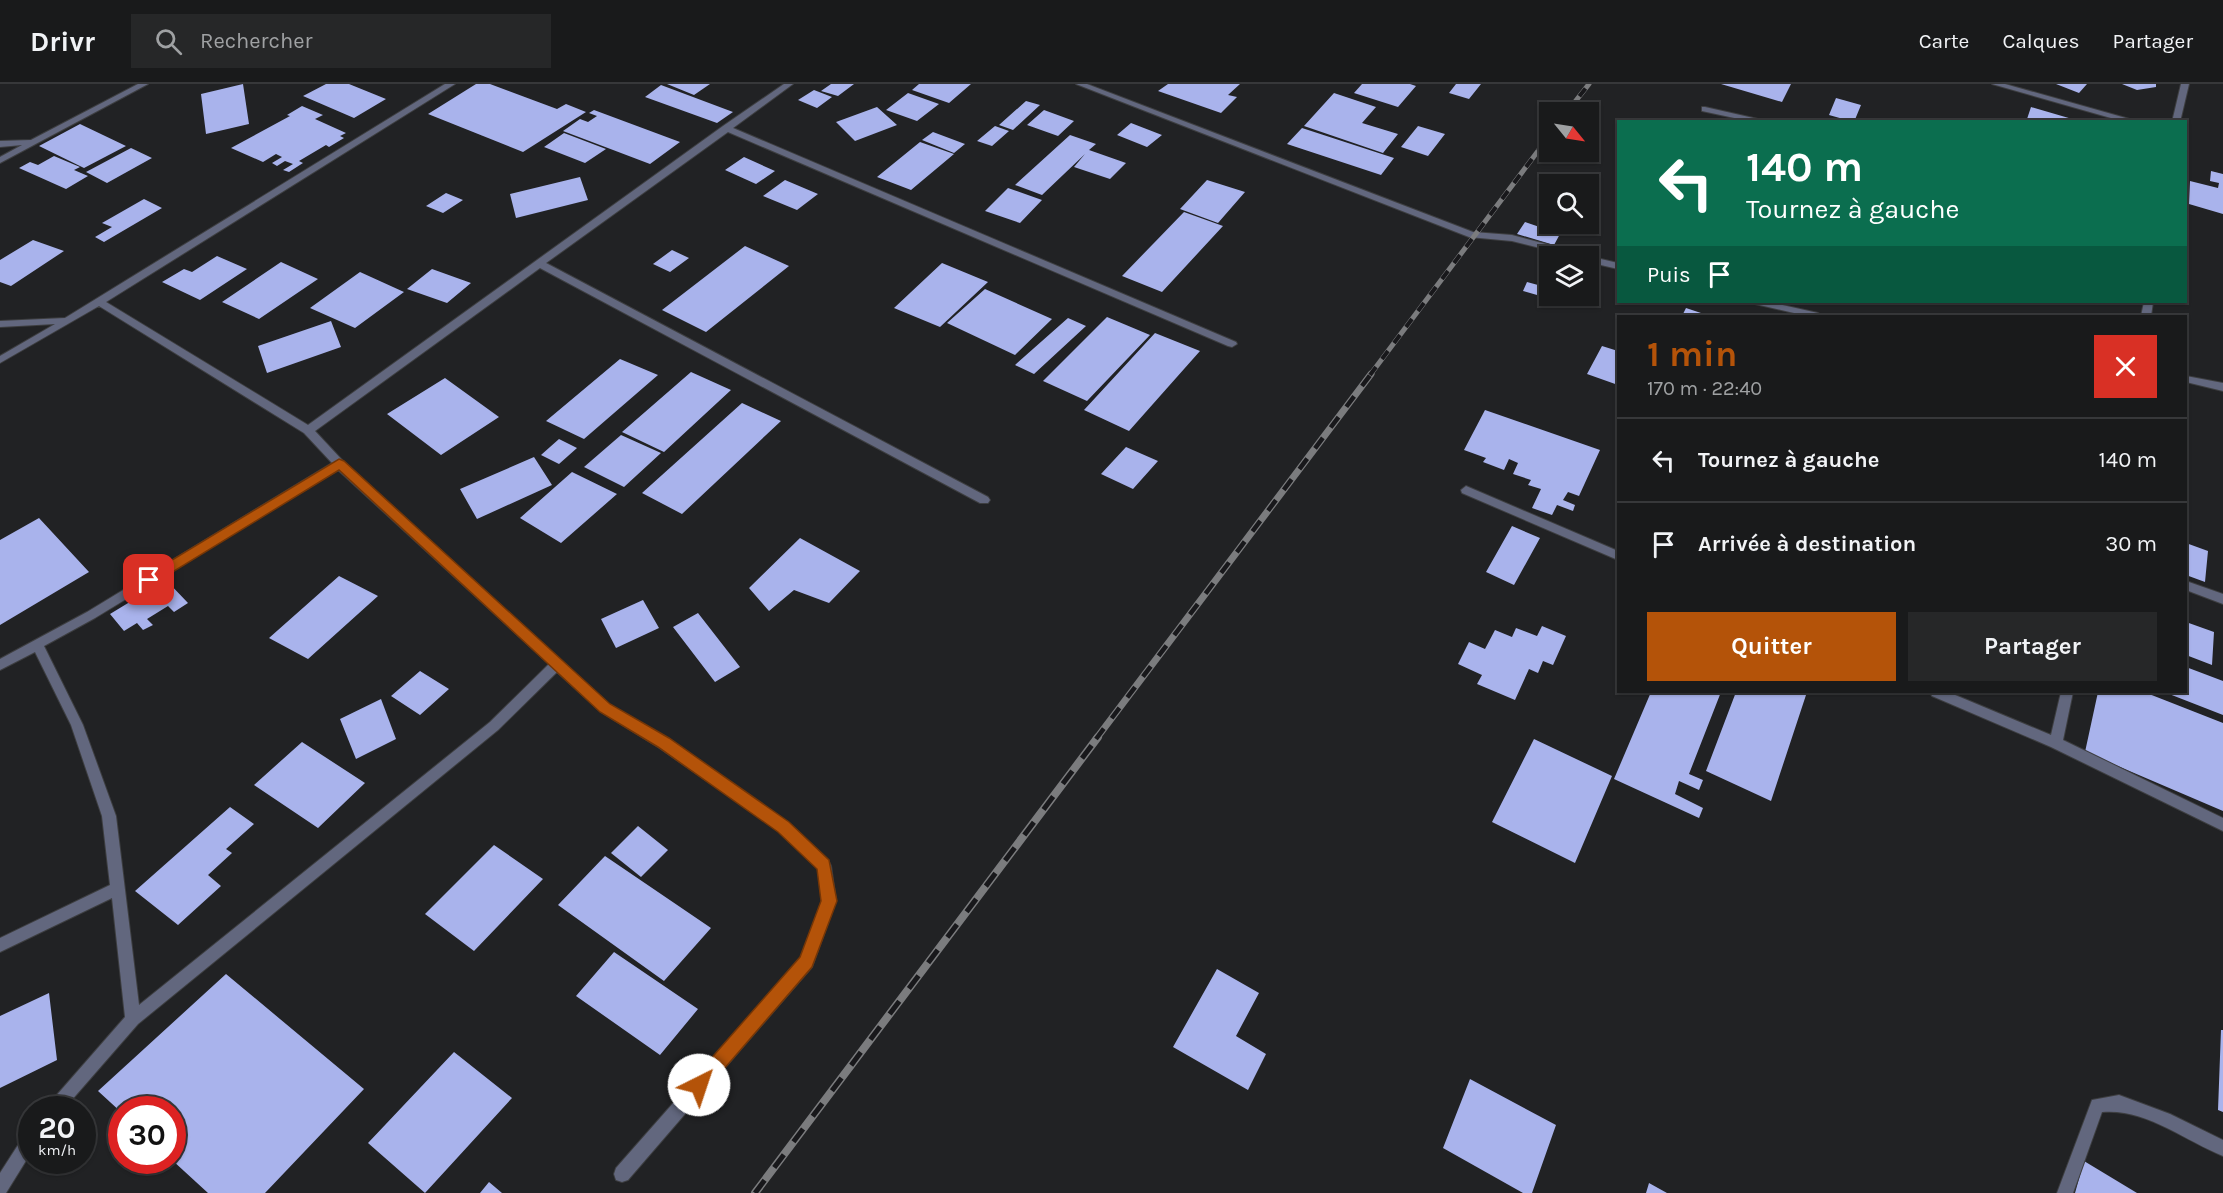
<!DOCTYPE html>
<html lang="fr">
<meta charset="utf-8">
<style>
:root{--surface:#191a1b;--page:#262728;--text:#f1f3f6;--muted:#9fa1a3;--line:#37383a;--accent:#b45309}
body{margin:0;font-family:Karla,sans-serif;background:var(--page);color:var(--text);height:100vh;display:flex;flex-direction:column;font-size:22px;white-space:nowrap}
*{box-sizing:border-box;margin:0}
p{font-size:20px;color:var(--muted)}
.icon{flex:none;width:33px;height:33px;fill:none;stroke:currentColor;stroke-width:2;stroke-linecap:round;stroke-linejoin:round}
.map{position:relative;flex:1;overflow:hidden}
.drawer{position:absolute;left:1617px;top:231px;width:570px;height:378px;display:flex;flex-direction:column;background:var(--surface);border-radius:0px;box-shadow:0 2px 4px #0004,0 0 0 2px var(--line)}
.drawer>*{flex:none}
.hud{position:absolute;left:1617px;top:36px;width:570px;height:183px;border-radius:0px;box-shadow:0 2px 4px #0004,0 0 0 2px var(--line);background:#0b6e4f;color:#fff;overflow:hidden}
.needle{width:39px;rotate:120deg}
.buttons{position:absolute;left:1539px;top:18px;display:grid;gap:12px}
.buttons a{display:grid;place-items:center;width:60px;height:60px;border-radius:0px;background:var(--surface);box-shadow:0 2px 4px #0004,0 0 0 2px var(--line);font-size:30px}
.speed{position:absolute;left:18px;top:1012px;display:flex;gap:12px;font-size:30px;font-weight:700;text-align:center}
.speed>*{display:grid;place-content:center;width:78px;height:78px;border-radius:50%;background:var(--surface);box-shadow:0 2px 4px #0004,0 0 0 2px var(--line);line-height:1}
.speed small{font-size:15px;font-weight:400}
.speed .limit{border:9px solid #d22;background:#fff;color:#111}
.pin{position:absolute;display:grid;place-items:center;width:51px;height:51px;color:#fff;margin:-26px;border-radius:12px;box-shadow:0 3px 9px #0006}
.me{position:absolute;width:66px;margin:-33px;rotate:41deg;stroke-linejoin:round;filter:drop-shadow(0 0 4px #0008)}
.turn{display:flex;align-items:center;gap:21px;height:126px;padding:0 30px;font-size:27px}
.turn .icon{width:78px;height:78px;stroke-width:2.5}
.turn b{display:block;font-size:42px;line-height:51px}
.then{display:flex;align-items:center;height:57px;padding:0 30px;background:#0003;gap:12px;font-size:22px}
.round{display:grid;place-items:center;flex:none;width:63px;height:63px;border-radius:0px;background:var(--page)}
.summary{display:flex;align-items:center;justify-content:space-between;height:102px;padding:0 30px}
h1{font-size:36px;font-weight:700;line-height:45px;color:var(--accent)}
.action{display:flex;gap:12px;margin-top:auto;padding:12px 30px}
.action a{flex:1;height:69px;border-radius:0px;background:var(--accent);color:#fff;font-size:24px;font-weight:700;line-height:69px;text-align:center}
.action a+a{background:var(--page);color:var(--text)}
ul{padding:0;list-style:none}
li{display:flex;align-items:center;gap:18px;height:84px;padding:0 30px;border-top:2px solid var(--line)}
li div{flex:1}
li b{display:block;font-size:22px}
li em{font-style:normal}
header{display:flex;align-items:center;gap:36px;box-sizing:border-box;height:84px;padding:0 30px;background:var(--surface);border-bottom:2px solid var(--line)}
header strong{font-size:28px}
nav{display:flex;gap:33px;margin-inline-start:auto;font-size:21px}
.search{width:420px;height:54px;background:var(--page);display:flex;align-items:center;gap:15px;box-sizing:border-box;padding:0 21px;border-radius:0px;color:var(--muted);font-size:22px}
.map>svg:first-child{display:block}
.building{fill:#a9b3ec}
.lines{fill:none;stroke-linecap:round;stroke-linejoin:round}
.minor-casing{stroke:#3d3e40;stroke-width:2}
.minor{fill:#62677e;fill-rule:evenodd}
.rail-far2-casing{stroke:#7b7c7e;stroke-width:5}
.rail-far1-casing{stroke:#7b7c7e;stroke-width:7}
.rail-casing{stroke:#7b7c7e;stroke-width:8}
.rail-far2{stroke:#18181b;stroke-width:4;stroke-dasharray:10;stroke-linecap:butt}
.rail-far1{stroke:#18181b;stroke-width:4.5;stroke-dasharray:13;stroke-linecap:butt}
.rail{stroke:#18181b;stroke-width:5;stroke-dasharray:16;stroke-linecap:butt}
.route{fill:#b45309;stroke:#753606;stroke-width:1.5}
</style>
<header>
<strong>Drivr</strong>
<div class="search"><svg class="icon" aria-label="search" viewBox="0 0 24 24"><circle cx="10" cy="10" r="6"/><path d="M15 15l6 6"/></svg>Rechercher</div>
<nav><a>Carte</a><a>Calques</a><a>Partager</a></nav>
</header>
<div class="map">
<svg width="2223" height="1109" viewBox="0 0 2223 1109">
<rect width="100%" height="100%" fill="#212224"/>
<path class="building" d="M 243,0 L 249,40 L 206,50 L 201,10 Z
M 326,0 L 349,0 L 386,15 L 354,34 L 303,12 Z
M 476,0 L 490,0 L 557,25 L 566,20 L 586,28 L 523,68 L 428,30 Z
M 667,0 L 710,0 L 694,11 Z
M 831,0 L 854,0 L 838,12 L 821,7 Z
M 919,0 L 971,0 L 949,19 L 912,6 Z
M 1168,0 L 1240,0 L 1228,11 L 1237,13 L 1221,29 L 1158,7 Z
M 1362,0 L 1410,0 L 1416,2 L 1398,23 L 1354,9 Z
M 1456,0 L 1481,0 L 1469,15 L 1449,9 Z
M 1721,0 L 1791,0 L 1782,18 Z
M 2056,0 L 2087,0 L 2079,9 Z
M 2122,0 L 2156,0 L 2156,3 L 2137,6 Z
M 661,1 L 733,28 L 717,39 L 645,13 Z
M 814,6 L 832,13 L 817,24 L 798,16 Z
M 908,9 L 939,20 L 917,37 L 886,26 Z
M 1334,9 L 1376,23 L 1362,39 L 1398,50 L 1383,69 L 1304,42 Z
M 1836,14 L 1861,21 L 1854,38 L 1829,31 Z
M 1026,17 L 1040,21 L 1013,46 L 999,41 Z
M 302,22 L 323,31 L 315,35 L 346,49 L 340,52 L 344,54 L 329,63 L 326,61 L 299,77 L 303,79 L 289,88 L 283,86 L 293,80 L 285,77 L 277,82 L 272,79 L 282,73 L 276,70 L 263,78 L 231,64 L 290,32 L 287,31 Z
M 877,23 L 897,41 L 855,57 L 836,38 Z
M 2031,23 L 2079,37 L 2079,38 L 2026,38 Z
M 594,26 L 680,58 L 650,80 L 563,47 L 580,35 L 588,38 L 597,32 L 589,29 Z
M 1044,26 L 1074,37 L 1058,52 L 1027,41 Z
M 1131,39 L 1162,51 L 1147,63 L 1117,51 Z
M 80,40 L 126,62 L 84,84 L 39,62 Z
M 995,42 L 1009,47 L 992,62 L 977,57 Z
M 1418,42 L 1445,50 L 1428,72 L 1401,63 Z
M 1302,44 L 1394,74 L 1381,91 L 1287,60 Z
M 933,48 L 965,60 L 954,69 L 922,56 Z
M 564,49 L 606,65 L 585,79 L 544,63 Z
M 1070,51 L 1096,60 L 1089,66 L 1126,79 L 1110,95 L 1074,83 L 1085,70 L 1042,111 L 1015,101 Z
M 920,58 L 954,70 L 911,106 L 877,93 Z
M 131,64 L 152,74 L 107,99 L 86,88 Z
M 54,72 L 80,83 L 74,86 L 88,92 L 66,105 L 19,84 L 30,78 L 38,81 Z
M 744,73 L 775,87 L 756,100 L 725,86 Z
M 2211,87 L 2223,90 L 2223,130 L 2189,120 L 2190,97 L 2218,104 L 2219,99 L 2210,97 Z
M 580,93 L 588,116 L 516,134 L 510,110 Z
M 785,96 L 818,110 L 797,126 L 763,112 Z
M 1207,96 L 1245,108 L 1218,139 L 1180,125 Z
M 1008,104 L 1042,116 L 1020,139 L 985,127 Z
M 446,109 L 463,116 L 443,129 L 426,122 Z
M 144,115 L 162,124 L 104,158 L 95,153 L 112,143 L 102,139 Z
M 1184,128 L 1223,142 L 1162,208 L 1122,192 Z
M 1525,138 L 1560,150 L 1554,161 L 1517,150 Z
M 33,156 L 64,167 L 11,202 L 0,198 L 0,176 Z
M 745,162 L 789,182 L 706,248 L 662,226 Z
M 672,166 L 689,174 L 670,188 L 653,180 Z
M 217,172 L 247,185 L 200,216 L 162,198 L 184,185 L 192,188 Z
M 281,178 L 318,195 L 259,235 L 222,218 Z
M 942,179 L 988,198 L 940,243 L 894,224 Z
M 432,185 L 471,199 L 447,219 L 407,205 Z
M 360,188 L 404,208 L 355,244 L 310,224 Z
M 1527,198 L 1549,204 L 1544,213 L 1523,207 Z
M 985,205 L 1052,235 L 1015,271 L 947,239 Z
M 1686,224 L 1710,232 L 1682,232 Z
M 1107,233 L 1150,251 L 1087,317 L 1043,297 Z
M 1068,234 L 1086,242 L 1034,290 L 1015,281 Z
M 331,237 L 341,263 L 267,289 L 258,262 Z
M 1155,249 L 1200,267 L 1129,347 L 1084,326 Z
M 1602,262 L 1618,267 L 1618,301 L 1587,290 Z
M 620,275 L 658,291 L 584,355 L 546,337 Z
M 691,288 L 731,306 L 664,368 L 622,348 Z
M 445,294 L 499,333 L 441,371 L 387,330 Z
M 742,319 L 781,337 L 682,430 L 642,409 Z
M 1485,326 L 1600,366 L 1579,412 L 1568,408 L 1563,416 L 1575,421 L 1573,427 L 1557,421 L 1552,431 L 1532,424 L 1541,405 L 1528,401 L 1531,396 L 1513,390 L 1518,379 L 1509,375 L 1504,386 L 1483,378 L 1486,374 L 1464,366 Z
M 621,351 L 661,369 L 624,403 L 584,383 Z
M 559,355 L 577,364 L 559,380 L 541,371 Z
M 1126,363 L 1158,377 L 1133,405 L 1101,390 Z
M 534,373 L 552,401 L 477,435 L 460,405 Z
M 572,388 L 617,410 L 561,459 L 520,434 Z
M 39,434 L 89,488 L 0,541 L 0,456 Z
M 1512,442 L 1540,454 L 1514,501 L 1486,488 Z
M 800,454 L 860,487 L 829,519 L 794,506 L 769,527 L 749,504 Z
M 2186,459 L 2208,467 L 2205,498 L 2186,491 Z
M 339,492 L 378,512 L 308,575 L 269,554 Z
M 166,496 L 188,519 L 174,528 L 168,522 L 147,535 L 153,541 L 143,546 L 137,539 L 124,547 L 110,530 Z
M 643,516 L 659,544 L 616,564 L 601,535 Z
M 698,529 L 740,583 L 715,598 L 673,543 Z
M 2186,538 L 2214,548 L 2212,581 L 2186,571 Z
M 1542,542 L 1566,552 L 1553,581 L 1543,577 L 1538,589 L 1529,585 L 1515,616 L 1477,600 L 1482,591 L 1458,580 L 1469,558 L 1485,565 L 1495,546 L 1512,553 L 1516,544 L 1537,552 Z
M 2186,583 L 2223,597 L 2223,631 L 2164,608 L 2186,608 Z
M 420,587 L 449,605 L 420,631 L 391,612 Z
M 1651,608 L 1721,608 L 1689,690 L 1703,696 L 1699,706 L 1679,697 L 1675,710 L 1703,724 L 1699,734 L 1614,695 Z
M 1736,608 L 1807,608 L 1771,717 L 1706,687 Z
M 2098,608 L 2144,608 L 2223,639 L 2223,727 L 2085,668 Z
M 381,615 L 396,655 L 356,675 L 340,635 Z
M 1534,655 L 1612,692 L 1575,779 L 1492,738 Z
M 302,658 L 365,699 L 318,744 L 254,701 Z
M 230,723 L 254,740 L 226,765 L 232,769 L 208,791 L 221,802 L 178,841 L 135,807 Z
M 638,742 L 668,766 L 641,793 L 611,769 Z
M 494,761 L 543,795 L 474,867 L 425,830 Z
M 605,772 L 711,844 L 664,897 L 558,821 Z
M 614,868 L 698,925 L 660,971 L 576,912 Z
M 1217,885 L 1259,909 L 1236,952 L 1266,970 L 1248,1006 L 1173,963 Z
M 226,890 L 364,1005 L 265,1109 L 208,1109 L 172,1076 L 172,1026 L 122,1026 L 122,1029 L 98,1007 Z
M 49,909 L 57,976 L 0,1004 L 0,932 Z
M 2221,946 L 2223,946 L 2223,1028 L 2218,1026 Z
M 454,968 L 512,1014 L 425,1109 L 368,1059 Z
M 1470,995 L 1556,1041 L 1532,1109 L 1523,1109 L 1443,1064 Z
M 2084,1077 L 2137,1109 L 2075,1109 Z
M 489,1098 L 502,1109 L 480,1109 Z
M 1649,1099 L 1667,1109 L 1646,1109 Z"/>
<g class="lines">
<defs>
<path id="minor" d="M 138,0 L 148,0 L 0,79 L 0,73 L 22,61 L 0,63 L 0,57 L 31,56 Z
M 445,0 L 455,0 L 106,218 L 308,341 L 723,42 L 784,0 L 793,0 L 733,44 L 1236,258 L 1237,260 L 1232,263 L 1228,262 L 728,48 L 546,179 L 988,413 L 990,416 L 988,419 L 980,419 L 540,184 L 315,347 L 343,377 L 609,620 L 668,655 L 789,739 L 829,778 L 831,782 L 836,817 L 812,883 L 628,1096 L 622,1098 L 616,1096 L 614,1090 L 616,1084 L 801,874 L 822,817 L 818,785 L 779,747 L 658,663 L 601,628 L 557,588 L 498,646 L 138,940 L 63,1026 L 45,1026 L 48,1021 L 125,933 L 112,814 L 0,868 L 0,854 L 110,801 L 102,732 L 71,641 L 35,568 L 0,586 L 0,575 L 87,528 L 332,379 L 304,349 L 99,222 L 0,279 L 0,272 L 55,240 L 0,243 L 0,237 L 65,234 ZM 338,386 L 549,580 L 490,638 L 139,921 L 116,732 L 83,641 L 44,562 L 95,534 Z
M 1076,0 L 1087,0 L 1473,148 L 1512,151 L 1584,170 L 1586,172 L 1572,172 L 1512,157 L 1469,153 Z
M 1992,0 L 2005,0 L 2140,38 L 2125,38 Z
M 2181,0 L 2189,0 L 2180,38 L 2172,38 Z
M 1702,23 L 1705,23 L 1771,38 L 1753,38 L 1702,27 Z
M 1586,172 L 1588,172 L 1618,179 L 1618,185 L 1588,178 L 1588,172 Z
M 1753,218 L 1769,218 L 1818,229 L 1823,232 L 1807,232 L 1755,220 Z
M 2144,218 L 2153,218 L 2151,232 L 2141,232 Z
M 2186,292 L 2223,299 L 2223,307 L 2186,298 Z
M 1466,402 L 1618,467 L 1618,476 L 1462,409 L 1461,406 Z
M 2186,497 L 2223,510 L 2223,520 L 2186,506 Z
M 1930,608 L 1948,608 L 2051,651 L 2061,608 L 2073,608 L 2063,656 L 2223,734 L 2223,747 L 2051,663 L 1932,612 Z
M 2119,1011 L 2170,1030 L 2223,1056 L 2223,1072 C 2184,1056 2145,1024 2102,1028 L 2073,1109 L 2057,1109 L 2092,1016 Z
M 32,1044 L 32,1067 L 6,1109 L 0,1109 L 0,1089 L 27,1047 Z"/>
</defs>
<use href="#minor" class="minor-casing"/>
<use href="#minor" class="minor"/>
<defs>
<path id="rail-far2" d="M 1567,28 L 1589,0
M 1370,291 L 1550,51"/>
<path id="rail-far1" d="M 1096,655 L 1371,290"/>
<path id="rail" d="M 755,1109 L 1098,653"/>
</defs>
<use href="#rail-far2" class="rail-far2-casing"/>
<use href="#rail-far1" class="rail-far1-casing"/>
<use href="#rail" class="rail-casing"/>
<use href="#rail-far2" class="rail-far2"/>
<use href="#rail-far1" class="rail-far1"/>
<use href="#rail" class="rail"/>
</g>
<path class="route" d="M 339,375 L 344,377 L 610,620 L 669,654 L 789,738 L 829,776 L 837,817 L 812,883 L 705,1007 L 699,1010 L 693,1007 L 690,1001 L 693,995 L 800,873 L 821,817 L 817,785 L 778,748 L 658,663 L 600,628 L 339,386 L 153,500 L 144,500 L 142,496 L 144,493 Z"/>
</svg>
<div class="buttons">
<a><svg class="needle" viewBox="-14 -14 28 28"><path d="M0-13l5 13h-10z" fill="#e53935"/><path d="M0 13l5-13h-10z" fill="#9fa1a3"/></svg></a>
<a><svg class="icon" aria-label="search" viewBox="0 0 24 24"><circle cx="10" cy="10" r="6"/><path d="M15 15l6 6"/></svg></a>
<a><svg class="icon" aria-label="layers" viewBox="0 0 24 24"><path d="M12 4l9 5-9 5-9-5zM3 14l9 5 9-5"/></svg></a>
</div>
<div class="speed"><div>20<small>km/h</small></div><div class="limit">30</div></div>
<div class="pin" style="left:149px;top:496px;background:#d93025"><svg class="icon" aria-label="arrive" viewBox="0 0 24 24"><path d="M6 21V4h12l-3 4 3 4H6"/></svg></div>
<svg class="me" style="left:699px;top:1001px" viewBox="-20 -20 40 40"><circle r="19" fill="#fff"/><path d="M0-13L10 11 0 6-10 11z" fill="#b45309"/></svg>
<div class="hud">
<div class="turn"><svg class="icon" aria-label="left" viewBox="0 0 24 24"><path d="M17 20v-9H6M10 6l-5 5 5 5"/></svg><div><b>140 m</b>Tournez à gauche</div></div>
<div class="then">Puis<svg class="icon" aria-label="arrive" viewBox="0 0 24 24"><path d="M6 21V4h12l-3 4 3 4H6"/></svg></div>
</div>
<section class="drawer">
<div class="summary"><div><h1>1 min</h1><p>170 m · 22:40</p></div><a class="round" style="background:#d93025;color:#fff"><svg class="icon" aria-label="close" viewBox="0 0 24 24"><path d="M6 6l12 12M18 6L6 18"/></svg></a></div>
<ul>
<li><svg class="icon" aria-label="left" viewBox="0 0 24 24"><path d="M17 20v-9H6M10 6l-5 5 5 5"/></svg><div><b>Tournez à gauche</b></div><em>140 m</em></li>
<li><svg class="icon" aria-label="arrive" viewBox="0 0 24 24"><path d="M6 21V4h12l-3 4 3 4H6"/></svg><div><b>Arrivée à destination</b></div><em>30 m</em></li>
</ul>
<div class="action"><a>Quitter</a><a>Partager</a></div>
</section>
</div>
